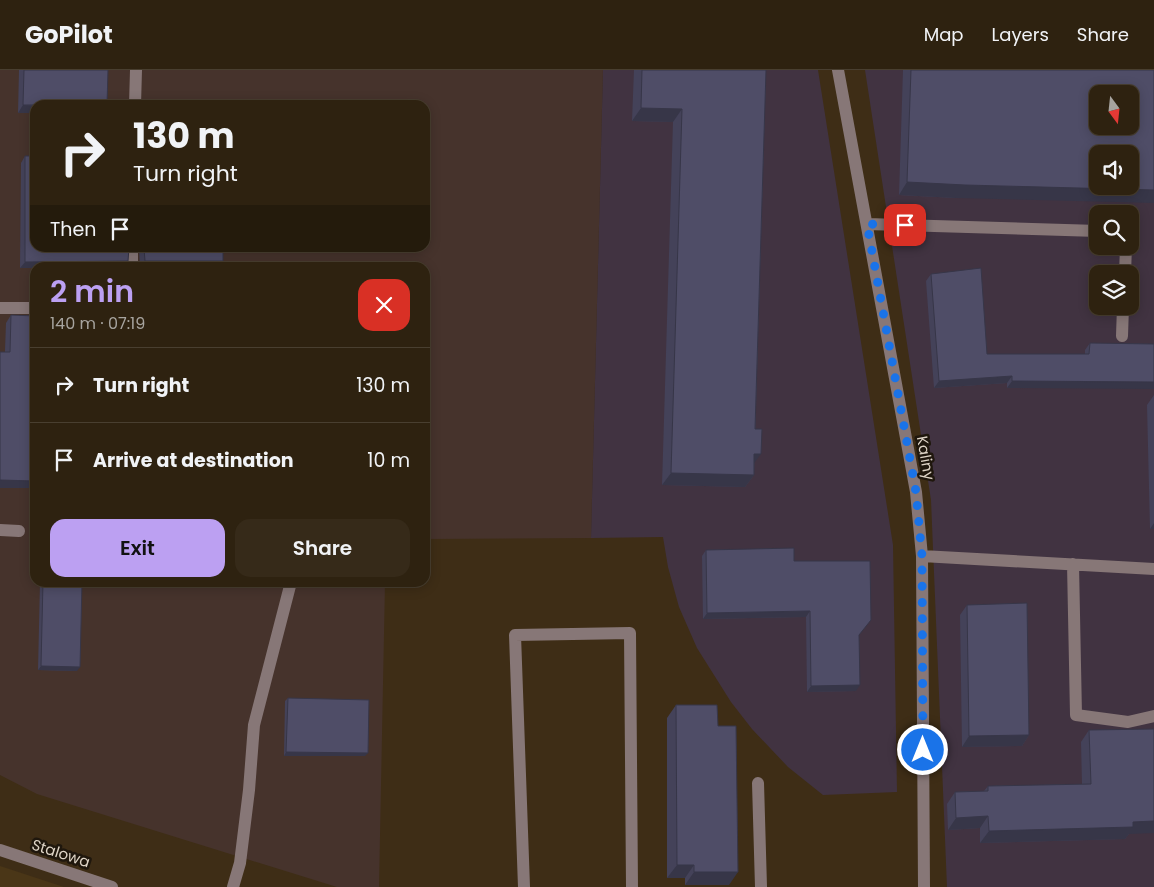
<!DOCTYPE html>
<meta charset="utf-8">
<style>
:root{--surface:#2e2210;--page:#362a19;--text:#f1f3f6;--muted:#a7a49f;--line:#493f30;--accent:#bca0f2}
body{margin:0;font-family:Poppins,sans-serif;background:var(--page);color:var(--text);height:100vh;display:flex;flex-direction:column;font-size:19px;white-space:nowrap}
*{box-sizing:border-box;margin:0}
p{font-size:16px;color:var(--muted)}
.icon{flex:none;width:28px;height:28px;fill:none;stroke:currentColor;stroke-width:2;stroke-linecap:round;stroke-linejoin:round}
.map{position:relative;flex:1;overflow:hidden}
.side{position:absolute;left:30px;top:192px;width:400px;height:325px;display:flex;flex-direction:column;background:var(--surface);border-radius:15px;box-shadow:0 2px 12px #0003,0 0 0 1px var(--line)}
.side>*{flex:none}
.top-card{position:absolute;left:30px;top:30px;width:400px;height:152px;border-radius:15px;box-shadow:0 2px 12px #0003,0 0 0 1px var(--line);background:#2e2210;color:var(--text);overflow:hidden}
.needle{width:32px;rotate:165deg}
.fabs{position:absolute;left:1089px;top:15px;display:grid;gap:10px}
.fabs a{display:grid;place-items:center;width:50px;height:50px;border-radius:10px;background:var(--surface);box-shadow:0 2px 12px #0003,0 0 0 1px var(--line);font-size:25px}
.pin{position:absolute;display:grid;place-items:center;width:42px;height:42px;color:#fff;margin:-21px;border-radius:10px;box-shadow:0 2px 8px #0006}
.me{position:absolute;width:55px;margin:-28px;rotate:0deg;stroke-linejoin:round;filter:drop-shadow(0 0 4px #0008)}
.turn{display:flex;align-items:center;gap:18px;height:105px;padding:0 20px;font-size:22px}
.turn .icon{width:65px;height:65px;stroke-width:2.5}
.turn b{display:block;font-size:35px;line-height:42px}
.then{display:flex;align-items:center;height:48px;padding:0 20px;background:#0003;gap:10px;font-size:19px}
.round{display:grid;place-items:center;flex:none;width:52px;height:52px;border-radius:15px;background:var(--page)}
.summary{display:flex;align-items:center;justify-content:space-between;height:85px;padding:0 20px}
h1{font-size:30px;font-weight:600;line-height:38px;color:var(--accent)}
.action{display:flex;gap:10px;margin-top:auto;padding:10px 20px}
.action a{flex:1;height:58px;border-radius:15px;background:var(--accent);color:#111;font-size:20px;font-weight:600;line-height:58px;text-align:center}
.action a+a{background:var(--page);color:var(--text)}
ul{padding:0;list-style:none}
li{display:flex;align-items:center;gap:15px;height:75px;padding:0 20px;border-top:1px solid var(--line)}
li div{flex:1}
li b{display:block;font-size:19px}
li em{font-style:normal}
header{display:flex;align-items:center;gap:30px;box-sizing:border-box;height:70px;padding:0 25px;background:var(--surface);border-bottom:1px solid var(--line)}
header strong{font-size:24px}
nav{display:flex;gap:28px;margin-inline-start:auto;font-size:18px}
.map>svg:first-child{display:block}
.commercial{fill:#46332c;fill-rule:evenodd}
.industrial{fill:#413341;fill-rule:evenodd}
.built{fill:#4a3617}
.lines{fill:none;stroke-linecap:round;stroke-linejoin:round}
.minor{stroke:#877777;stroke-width:12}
.wall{fill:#444259}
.shaded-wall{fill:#373648}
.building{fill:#4f4d67;stroke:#373648;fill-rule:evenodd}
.route{stroke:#1a73e8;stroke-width:9;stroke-dasharray:0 16.2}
.labels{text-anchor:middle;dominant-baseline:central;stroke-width:5;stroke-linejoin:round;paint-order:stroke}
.street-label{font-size:15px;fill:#ded4c6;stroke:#1f170d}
</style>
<header>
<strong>GoPilot</strong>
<nav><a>Map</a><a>Layers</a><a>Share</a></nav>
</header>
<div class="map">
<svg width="1154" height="817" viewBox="0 0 1154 817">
<rect width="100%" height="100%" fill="#3e2d16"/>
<path class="commercial" d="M 0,0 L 603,0 L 591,468 L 425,469 L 425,198 L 35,198 L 35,512 L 385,513 L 379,817 L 337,817 L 37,724 L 0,705 ZM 35,35 L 425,35 L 425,178 L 35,178 Z"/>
<path class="industrial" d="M 603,0 L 818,0 L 893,475 L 897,722 L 823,725 L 788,697 L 752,659 L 731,632 L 697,578 L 679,537 L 668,497 L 663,467 L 591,468 Z
M 865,0 L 1154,0 L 1154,817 L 947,817 L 931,430 ZM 1098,24 L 1130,24 L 1130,56 L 1098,56 ZM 1098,84 L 1130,84 L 1130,116 L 1098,116 ZM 1098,144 L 1130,144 L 1130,176 L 1098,176 ZM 1098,204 L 1130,204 L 1130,236 L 1098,236 Z"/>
<path class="built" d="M 0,796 L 64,817 L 0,817 Z"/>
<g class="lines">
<path class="minor" d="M 838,0 L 916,422 L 922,486 L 924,817
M 135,35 L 136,0
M 867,154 L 1098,161
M 132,178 L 132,198
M 1125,204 L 1126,176
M 0,238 L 35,238
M 1122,266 L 1123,236
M 0,460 L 19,461
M 922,486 L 1154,499
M 1073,494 L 1076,645 L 1128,652 L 1154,646
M 758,713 L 761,817
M 0,780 L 112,817
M 233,817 L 240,793 L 249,720 L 254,655 L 291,512
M 524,817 L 515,565 L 630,563 L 632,817"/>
</g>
<path class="wall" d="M 19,0 L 108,0 L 18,43 Z
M 634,0 L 766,0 L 754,405 L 745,417 L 662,415 L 673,52 L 632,51 Z
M 903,0 L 1154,0 L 956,128 L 899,125 Z
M 25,86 L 128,191 L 124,197 L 20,198 L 21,93 Z
M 139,178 L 223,178 L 140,197 Z
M 931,204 L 987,284 L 1085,284 L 1085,280 L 1090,273 L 1154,274 L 1007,318 L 1007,313 L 934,318 L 926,211 Z
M 11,245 L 35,246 L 0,418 L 6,253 Z
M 1154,325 L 1154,459 L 1150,459 L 1147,335 Z
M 706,480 L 794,491 L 859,565 L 856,621 L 807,622 L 806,547 L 703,549 L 702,486 Z
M 40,512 L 82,512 L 77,601 L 38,600 Z
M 967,535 L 1029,665 L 1022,676 L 962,677 L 960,545 Z
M 288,628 L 365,686 L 284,686 L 285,631 Z
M 676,635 L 718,656 L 729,815 L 685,815 L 685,808 L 667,808 L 667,648 Z
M 1089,660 L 1129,764 L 1125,769 L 980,773 L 980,758 L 948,760 L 947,734 L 955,722 L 984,721 L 988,716 L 1082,714 L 1081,672 Z"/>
<path class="shaded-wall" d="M 23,35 L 35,36 L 35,43 L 18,43 Z
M 641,38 L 682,39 L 673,52 L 632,51 Z
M 907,112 L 1154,120 L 1154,133 L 956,128 L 899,125 Z
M 128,191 L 124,197 L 20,198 L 25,192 Z
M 145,191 L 223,191 L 218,198 L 140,197 Z
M 1012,306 L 1007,313 L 934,318 L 939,311 Z
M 1012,311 L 1154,312 L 1154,319 L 1007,318 Z
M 754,384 L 761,384 L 752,396 Z
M 671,403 L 754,405 L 745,417 L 662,415 Z
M 0,410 L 35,411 L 35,418 L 0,418 Z
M 1154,453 L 1154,459 L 1150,459 Z
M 810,541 L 806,547 L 703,549 L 707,543 Z
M 41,596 L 80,597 L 77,601 L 38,600 Z
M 860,615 L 856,621 L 807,622 L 811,616 Z
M 1029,665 L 1022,676 L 962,677 L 969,666 Z
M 286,682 L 368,683 L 365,686 L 284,686 Z
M 988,746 L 980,758 L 948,760 L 956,748 Z
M 1154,751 L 1154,763 L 1129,764 L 1125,769 L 980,773 L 989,761 Z
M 677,795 L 694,795 L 685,808 L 667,808 Z
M 694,802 L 738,802 L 729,815 L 685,815 Z"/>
<path class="building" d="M 24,0 L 108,0 L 107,35 L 23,35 Z
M 642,0 L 766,0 L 755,359 L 762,359 L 761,384 L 754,384 L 754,405 L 671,403 L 682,39 L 641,38 Z
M 911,0 L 1154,0 L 1154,120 L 965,115 L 907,112 ZM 1098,24 L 1130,24 L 1130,56 L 1098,56 ZM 1098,84 L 1130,84 L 1130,116 L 1098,116 Z
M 25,86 L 35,86 L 35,178 L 129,178 L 128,191 L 25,192 Z
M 144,178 L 223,178 L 223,191 L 145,191 Z
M 981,198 L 987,284 L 1089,284 L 1090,273 L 1154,274 L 1154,312 L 1012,311 L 1012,306 L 939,311 L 931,204 Z
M 11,245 L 35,246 L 35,411 L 0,410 L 0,282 L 10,282 Z
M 794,478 L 794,491 L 870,491 L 871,550 L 859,565 L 860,615 L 811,616 L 810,541 L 707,543 L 706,480 Z
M 43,512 L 82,512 L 80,597 L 41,596 Z
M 1027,533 L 1029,665 L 969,666 L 967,535 Z
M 288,628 L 369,630 L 368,683 L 286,682 Z
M 676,635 L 717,635 L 718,656 L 736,656 L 738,802 L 694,802 L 694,795 L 677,795 Z
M 1154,659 L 1154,751 L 1133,752 L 1133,757 L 989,761 L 988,746 L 956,748 L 955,722 L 988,721 L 988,716 L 1091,714 L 1089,660 Z"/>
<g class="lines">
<path class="route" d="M 905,155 L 867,154 L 916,422 L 922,486 L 923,680"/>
</g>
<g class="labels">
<g class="street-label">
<text transform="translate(926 388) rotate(80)">Kaliny</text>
<text transform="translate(61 783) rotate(18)">Stalowa</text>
</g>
</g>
</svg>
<div class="fabs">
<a><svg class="needle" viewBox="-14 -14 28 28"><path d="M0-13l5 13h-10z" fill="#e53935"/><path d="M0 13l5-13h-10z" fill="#a7a49f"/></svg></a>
<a><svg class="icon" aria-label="sound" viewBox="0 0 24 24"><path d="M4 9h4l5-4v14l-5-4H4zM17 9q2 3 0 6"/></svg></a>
<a><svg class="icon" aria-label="search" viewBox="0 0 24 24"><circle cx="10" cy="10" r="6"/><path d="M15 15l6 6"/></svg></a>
<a><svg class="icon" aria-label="layers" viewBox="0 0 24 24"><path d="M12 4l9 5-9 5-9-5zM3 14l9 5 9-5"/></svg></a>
</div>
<div class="pin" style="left:905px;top:155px;background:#d93025"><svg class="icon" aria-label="arrive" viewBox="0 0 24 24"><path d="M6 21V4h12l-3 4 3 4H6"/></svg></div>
<svg class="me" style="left:923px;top:680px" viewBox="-20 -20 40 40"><circle r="17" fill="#1a73e8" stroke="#fff" stroke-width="3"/><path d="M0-11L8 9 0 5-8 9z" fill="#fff"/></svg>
<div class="top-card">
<div class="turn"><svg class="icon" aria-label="right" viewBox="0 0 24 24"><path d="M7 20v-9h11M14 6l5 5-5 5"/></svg><div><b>130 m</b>Turn right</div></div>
<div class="then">Then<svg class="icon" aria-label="arrive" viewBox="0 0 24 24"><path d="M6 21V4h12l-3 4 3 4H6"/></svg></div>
</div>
<section class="side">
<div class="summary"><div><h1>2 min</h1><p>140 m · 07:19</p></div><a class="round" style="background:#d93025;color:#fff"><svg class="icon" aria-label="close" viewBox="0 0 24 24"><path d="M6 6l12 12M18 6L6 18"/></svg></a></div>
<ul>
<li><svg class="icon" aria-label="right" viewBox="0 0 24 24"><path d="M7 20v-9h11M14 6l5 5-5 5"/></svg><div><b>Turn right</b></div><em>130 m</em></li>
<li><svg class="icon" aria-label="arrive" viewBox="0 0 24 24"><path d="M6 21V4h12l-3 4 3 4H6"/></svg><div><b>Arrive at destination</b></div><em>10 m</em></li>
</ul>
<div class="action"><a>Exit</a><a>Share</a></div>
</section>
</div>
